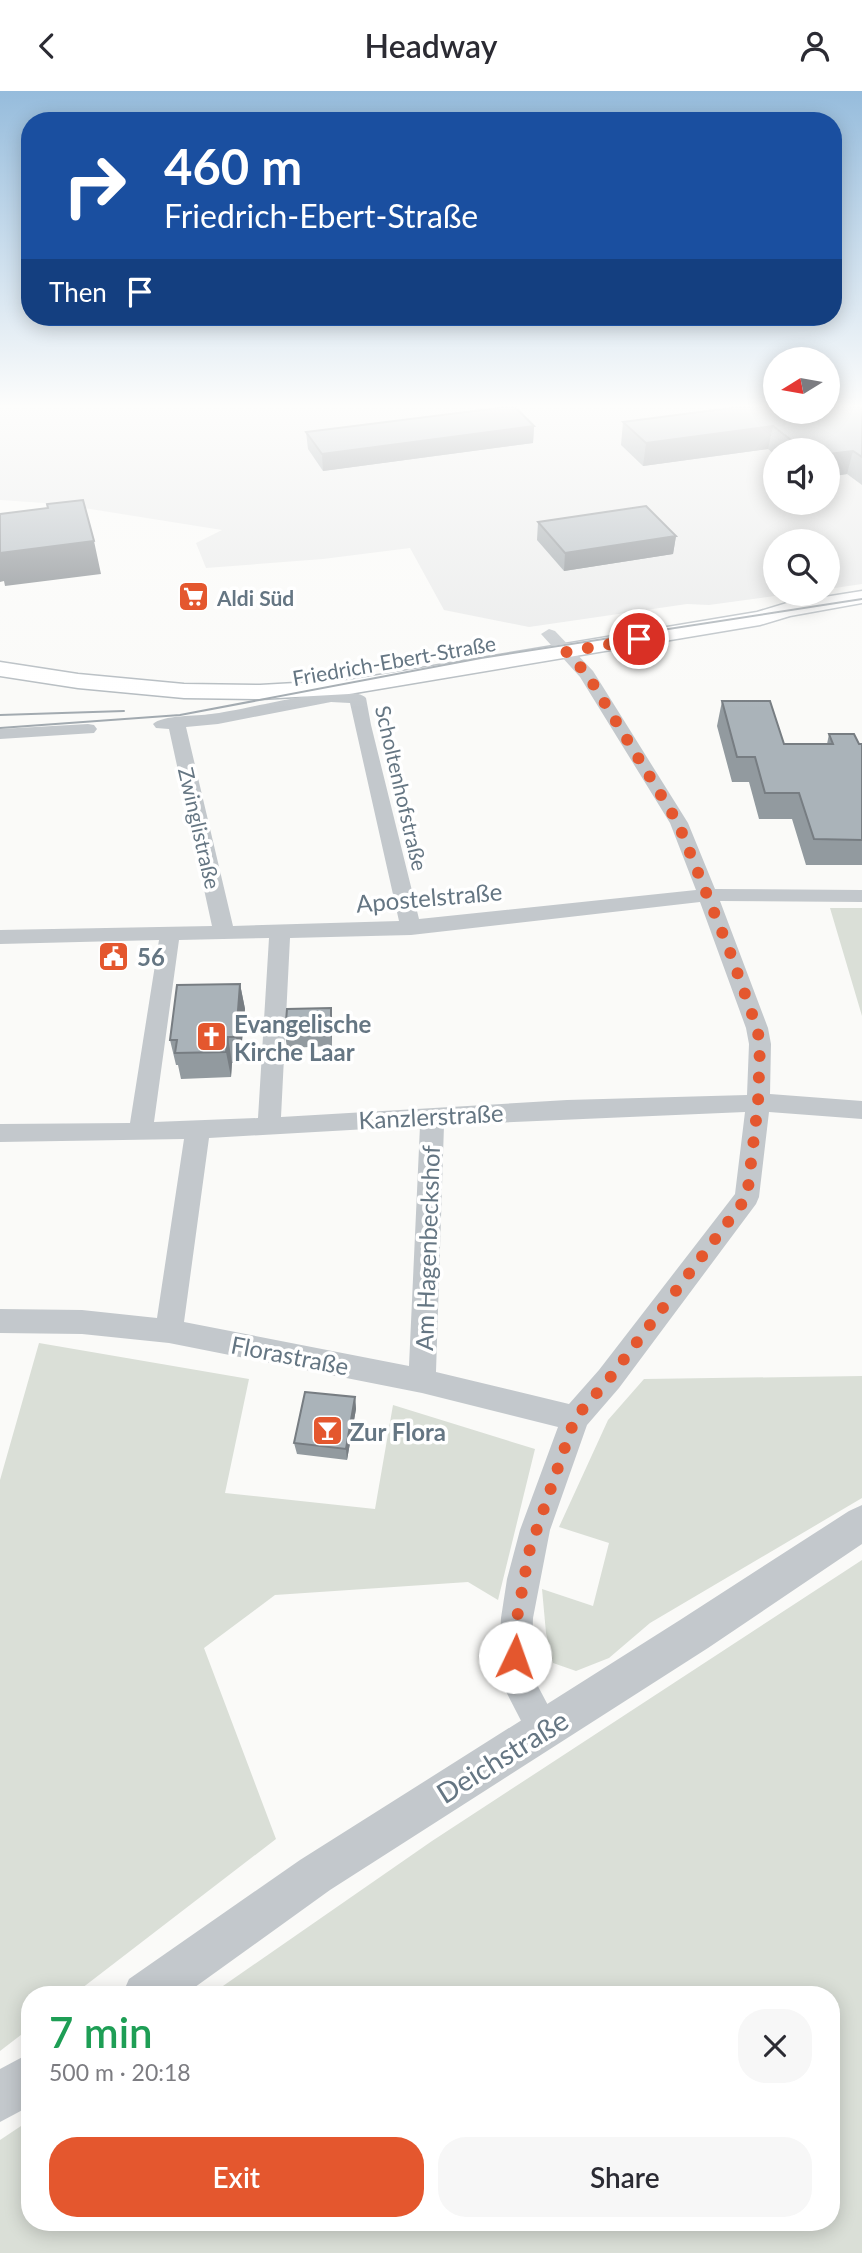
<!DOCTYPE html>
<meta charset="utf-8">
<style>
:root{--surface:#fff;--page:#f7f7f7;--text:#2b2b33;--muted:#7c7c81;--accent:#e4572e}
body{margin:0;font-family:Lato,sans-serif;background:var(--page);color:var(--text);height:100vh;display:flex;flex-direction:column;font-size:26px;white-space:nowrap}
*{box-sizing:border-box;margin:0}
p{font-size:23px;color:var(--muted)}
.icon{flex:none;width:38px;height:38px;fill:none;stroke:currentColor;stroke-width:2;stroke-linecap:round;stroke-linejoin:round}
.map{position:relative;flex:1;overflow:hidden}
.side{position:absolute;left:21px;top:1895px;width:819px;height:245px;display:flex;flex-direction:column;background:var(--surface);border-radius:28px;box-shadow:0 4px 18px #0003}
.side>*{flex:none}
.guide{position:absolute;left:21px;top:21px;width:821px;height:214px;border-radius:28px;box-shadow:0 4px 18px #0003;background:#1a4fa0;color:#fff;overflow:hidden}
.needle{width:46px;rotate:259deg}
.tools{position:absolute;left:763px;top:256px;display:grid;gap:14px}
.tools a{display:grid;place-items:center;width:77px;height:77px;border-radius:50%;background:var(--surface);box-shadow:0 4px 18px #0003;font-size:35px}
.pin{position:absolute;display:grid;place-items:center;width:60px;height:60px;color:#fff;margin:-30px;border:4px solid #fff;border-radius:50%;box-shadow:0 2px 7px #0007}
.me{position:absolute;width:77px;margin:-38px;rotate:3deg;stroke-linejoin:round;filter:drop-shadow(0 0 5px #0008)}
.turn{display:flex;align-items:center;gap:24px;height:147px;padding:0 28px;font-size:32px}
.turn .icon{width:91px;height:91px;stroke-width:2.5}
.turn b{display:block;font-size:49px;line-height:60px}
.then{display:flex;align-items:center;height:66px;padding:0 28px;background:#0003;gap:14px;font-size:26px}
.round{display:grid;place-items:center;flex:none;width:74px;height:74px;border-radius:28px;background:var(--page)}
.head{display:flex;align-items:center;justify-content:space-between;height:119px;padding:0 28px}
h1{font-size:42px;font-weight:600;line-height:52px;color:#1e9e55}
.cta{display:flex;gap:14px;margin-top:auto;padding:14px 28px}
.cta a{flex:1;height:80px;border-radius:28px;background:var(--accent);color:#fff;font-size:28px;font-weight:600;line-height:80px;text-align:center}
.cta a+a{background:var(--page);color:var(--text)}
header{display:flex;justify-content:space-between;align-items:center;height:91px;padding:0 28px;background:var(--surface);font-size:32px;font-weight:600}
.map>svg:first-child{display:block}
.built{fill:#e8e9e9;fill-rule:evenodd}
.green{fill:#dadfd7}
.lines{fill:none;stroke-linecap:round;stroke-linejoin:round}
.secondary-casing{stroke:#b3babf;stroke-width:3}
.minor{fill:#c3c8cc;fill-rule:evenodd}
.tertiary{fill:#c3c8cc;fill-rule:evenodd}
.secondary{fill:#fff;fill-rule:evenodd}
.tram{stroke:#a2aab0;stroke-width:2}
.wall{fill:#929a9f}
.shaded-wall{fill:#777d82}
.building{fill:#aab3b9;stroke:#777d82;stroke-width:2}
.route{stroke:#e4572e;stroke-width:12;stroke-dasharray:0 21.6}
.labels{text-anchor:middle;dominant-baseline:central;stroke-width:7;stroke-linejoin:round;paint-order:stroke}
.far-poi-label{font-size:21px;font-weight:bold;fill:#657683;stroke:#fff;text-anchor:start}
.far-street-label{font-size:21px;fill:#657683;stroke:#fff}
.street-label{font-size:24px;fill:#657683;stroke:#fff}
.poi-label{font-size:24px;font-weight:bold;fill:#657683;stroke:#fff;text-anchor:start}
.near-street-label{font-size:28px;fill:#657683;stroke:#fff}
</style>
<header><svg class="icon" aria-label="back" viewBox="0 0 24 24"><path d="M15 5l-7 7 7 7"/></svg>Headway<svg class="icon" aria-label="person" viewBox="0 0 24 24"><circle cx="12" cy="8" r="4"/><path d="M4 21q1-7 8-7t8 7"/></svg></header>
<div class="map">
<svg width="862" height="2162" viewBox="0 0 862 2162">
<rect width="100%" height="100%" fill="#fafaf8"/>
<path class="built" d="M 0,316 L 775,316 L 775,320 L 828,320 L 862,316 L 862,493 L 828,498 L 828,450 L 775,450 L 775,502 L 796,502 L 709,514 L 687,513 L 529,536 L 444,519 L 410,457 L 323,468 L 206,477 L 196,452 L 222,439 L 59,413 L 0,409 ZM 775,359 L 828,359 L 828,411 L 775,411 Z"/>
<path class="green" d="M 830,817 L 862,817 L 862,925 Z
M 39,1252 L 249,1288 L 225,1402 L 375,1418 L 393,1314 L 535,1358 L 498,1509 L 468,1491 L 275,1504 L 204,1557 L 276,1748 L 73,1904 L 30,1904 L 30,1937 L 0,1960 L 0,1389 Z
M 862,1285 L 862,1407 L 650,1532 L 609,1567 L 576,1580 L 553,1572 L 546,1542 L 542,1498 L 593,1515 L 609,1452 L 559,1436 L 608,1329 L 644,1288 Z
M 862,1469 L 862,2162 L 0,2162 L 0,2049 L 30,2029 L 30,2132 L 831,2132 L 831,1904 L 210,1904 L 432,1750 Z"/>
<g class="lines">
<defs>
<path id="secondary" d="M 862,500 L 862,512 L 790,525 L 760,534 L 349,603 L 260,608 L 184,607 L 78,597 L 0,585 L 0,571 L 78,583 L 184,593 L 260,594 L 349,589 L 757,521 L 787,512 Z"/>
</defs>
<use href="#secondary" class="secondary-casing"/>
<path class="minor" d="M 549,538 L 555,540 L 593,580 L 688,732 L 715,798 L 862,799 L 862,811 L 720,810 L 768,937 L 771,953 L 770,1003 L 862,1010 L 862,1028 L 769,1021 L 759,1106 L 756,1113 L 619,1297 L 587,1334 L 550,1439 L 533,1527 L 531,1582 L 561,1639 L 556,1651 L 544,1656 L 532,1651 L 498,1585 L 501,1527 L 507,1488 L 520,1439 L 558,1336 L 422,1302 L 169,1252 L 82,1243 L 0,1242 L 0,1218 L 82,1219 L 157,1227 L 184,1048 L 0,1051 L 0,1033 L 130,1032 L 159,849 L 0,853 L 0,839 L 212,835 L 169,638 L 156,637 L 153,633 C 162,624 198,625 211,623 C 240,621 349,589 366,607 L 371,634 L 419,828 L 696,799 L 670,732 L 580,586 L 541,543 ZM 331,611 L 350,612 L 399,830 L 233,835 L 186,636 L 218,633 ZM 700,811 L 746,937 L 749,953 L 747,1004 L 567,1009 L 281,1026 L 290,847 L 411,844 ZM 269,847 L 258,1027 L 154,1031 L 179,849 ZM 745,1021 L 735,1103 L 599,1279 L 569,1313 L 436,1281 L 444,1034 ZM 420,1035 L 409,1275 L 184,1231 L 209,1047 Z
M 88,633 L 94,634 L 97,638 L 94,642 L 0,648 L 0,638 Z"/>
<path class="tertiary" d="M 862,1414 L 862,1453 L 708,1557 L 330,1799 L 184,1904 L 122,1904 L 129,1888 L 300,1769 L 680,1529 L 849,1420 Z
M 30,1962 L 30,2015 L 0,2031 L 0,1978 Z"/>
<use href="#secondary" class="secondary"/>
<path class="tram" d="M 0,624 L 124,620
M 0,637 L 180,624 L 481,567 L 862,508"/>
</g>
<path class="wall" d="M 862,316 L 862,394 L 847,383 L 828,386 L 828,359 L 775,359 L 775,364 L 768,358 L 643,375 L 621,354 L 623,331 Z
M 534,335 L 533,352 L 323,380 L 308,358 L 306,341 Z
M 538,431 L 676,445 L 673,463 L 564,480 L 537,449 Z
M 722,610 L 784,653 L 827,653 L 829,643 L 859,653 L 862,653 L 862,774 L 806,774 L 792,728 L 759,728 L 749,691 L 732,691 L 717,635 Z
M 240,893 L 245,918 L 240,971 L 232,972 L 231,986 L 181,988 L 178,974 L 176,974 L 170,949 Z
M 331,917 L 332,955 L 287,957 L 285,943 Z
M 355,1306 L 356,1318 L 347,1369 L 297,1363 L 294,1352 Z"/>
<path class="shaded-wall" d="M 534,335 L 533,352 L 323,380 L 322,363 Z
M 773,335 L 768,358 L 643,375 L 646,352 Z
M 853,360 L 847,383 L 828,386 L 828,363 Z
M 676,445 L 673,463 L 564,480 L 565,462 Z
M 94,450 L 101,483 L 5,495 L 4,490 L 0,491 L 0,462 Z
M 240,893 L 245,918 L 240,971 L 236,946 Z
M 331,917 L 332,931 L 332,955 L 331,942 Z
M 228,946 L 232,972 L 231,986 L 226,961 Z
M 355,1306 L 356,1318 L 347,1369 L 346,1358 Z"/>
<path class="building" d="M 506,316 L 515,316 L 534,335 L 322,363 L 306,341 Z
M 738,316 L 775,316 L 775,320 L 828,320 L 828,316 L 862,316 L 862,366 L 853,360 L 828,363 L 828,359 L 804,359 L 773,335 L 646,352 L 623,331 Z
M 83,409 L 94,450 L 0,462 L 0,423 L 48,417 L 47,413 Z
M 646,415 L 676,445 L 565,462 L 538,431 Z
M 722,610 L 770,610 L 784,653 L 833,653 L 829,643 L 854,643 L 859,653 L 862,653 L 862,749 L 814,748 L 799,702 L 765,702 L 755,666 L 737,666 Z
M 240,893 L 236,946 L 228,946 L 226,961 L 175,962 L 177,949 L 170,949 L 177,894 Z
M 331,917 L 331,942 L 285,943 L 287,918 Z
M 305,1301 L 355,1306 L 346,1358 L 294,1352 Z"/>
<linearGradient id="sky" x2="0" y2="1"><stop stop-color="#96bcdc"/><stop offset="0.51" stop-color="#fdfdfc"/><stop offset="1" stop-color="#fdfdfc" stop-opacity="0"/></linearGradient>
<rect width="862" height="618" fill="url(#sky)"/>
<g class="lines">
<path class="route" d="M 515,1566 L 517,1527 L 529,1461 L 575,1327 L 609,1288 L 747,1106 L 758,1012 L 760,953 L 757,937 L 730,861 L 678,732 L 587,583 L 566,561 L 639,548"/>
</g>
<defs>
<symbol id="supermarket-square" viewBox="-11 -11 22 22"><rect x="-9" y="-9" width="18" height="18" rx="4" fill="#e4572e" stroke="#fff"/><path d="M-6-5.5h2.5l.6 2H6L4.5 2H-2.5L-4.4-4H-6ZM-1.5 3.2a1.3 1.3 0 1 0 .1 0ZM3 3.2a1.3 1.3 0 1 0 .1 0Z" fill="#fff"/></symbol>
<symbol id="civic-square" viewBox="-11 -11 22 22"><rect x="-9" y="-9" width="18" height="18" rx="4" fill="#e4572e" stroke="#fff"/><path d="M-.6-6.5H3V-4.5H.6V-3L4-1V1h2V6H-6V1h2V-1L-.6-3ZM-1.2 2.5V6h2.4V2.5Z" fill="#fff"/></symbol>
<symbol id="church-square" viewBox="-11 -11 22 22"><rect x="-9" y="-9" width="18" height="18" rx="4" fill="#e4572e" stroke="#fff"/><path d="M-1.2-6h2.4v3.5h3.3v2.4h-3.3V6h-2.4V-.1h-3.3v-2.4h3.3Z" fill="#fff"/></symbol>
<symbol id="bar-square" viewBox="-11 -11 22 22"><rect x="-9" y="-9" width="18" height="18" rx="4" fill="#e4572e" stroke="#fff"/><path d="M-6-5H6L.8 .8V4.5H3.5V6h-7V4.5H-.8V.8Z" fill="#fff"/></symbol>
</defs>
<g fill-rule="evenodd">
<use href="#supermarket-square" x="176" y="488" width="35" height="35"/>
<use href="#civic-square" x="96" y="848" width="35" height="35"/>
<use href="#church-square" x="194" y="928" width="35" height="35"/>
<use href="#bar-square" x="310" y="1322" width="35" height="35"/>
</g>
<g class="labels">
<g class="far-poi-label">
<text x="217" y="506">Aldi Süd</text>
</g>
<g class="far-street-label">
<text transform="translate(394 569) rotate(-10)">Friedrich-Ebert-Straße</text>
<text transform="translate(402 697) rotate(77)">Scholtenhofstraße</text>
<text transform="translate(200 737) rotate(77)">Zwinglistraße</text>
</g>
<g class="street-label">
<text transform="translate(429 806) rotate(-5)">Apostelstraße</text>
<text transform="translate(431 1025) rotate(-3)">Kanzlerstraße</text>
<text transform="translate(427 1157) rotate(-88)">Am Hagenbeckshof</text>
<text transform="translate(290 1264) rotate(11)">Florastraße</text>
</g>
<g class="poi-label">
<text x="137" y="865">56</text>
<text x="234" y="932">Evangelische<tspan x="234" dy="28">Kirche Laar</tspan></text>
<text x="350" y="1340">Zur Flora</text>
</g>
<g class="near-street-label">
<text transform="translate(502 1665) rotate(-32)">Deichstraße</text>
</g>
</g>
</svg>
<div class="tools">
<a><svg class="needle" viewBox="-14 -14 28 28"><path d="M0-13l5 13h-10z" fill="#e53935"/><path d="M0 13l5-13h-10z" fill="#7c7c81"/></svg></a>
<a><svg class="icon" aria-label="sound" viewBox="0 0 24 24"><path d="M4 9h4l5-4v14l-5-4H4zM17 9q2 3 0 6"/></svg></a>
<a><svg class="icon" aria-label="search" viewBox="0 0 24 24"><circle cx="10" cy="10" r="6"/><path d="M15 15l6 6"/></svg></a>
</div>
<div class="pin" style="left:639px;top:548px;background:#d93025"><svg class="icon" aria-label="arrive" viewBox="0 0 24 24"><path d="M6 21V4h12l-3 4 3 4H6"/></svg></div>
<svg class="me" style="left:515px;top:1566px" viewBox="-20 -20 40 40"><circle r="19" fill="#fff"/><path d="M0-13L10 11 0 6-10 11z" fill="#e4572e"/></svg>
<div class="guide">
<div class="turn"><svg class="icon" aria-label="right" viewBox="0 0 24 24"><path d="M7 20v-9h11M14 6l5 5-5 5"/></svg><div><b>460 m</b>Friedrich-Ebert-Straße</div></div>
<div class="then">Then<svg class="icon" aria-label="arrive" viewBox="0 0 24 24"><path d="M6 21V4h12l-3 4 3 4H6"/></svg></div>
</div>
<section class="side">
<div class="head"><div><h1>7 min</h1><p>500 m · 20:18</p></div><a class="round"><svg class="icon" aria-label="close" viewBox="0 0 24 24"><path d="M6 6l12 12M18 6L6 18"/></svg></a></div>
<div class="cta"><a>Exit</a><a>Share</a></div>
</section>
</div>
